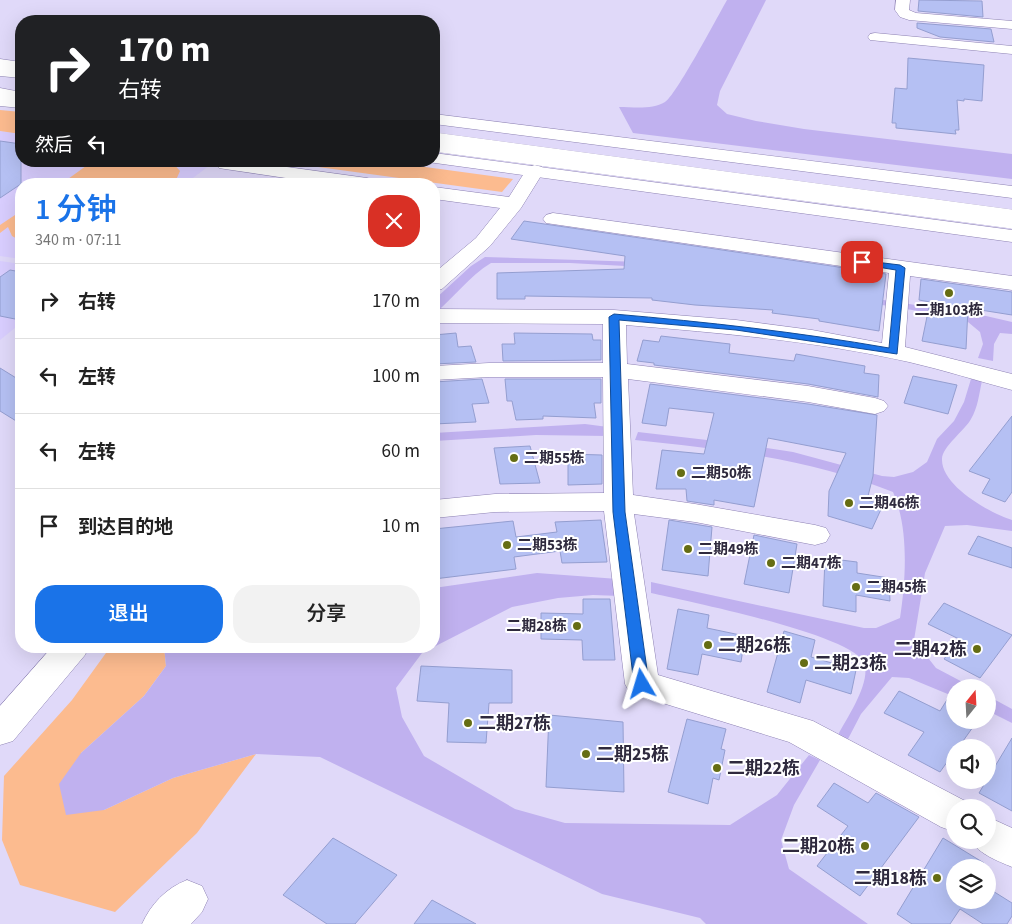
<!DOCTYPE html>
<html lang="zh">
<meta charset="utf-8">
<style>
:root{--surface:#fff;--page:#f2f2f2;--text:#222;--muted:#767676;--line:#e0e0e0;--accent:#1a73e8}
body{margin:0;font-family:"Source Sans 3","Noto Sans SC",sans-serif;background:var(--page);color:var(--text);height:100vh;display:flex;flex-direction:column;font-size:19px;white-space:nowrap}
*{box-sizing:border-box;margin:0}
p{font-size:16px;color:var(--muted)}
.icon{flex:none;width:28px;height:28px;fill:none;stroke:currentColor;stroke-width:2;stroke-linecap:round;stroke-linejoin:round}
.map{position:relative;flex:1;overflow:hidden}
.panel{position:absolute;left:15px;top:178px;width:425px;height:475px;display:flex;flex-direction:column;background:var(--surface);border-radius:20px;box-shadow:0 5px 20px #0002}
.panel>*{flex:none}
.hud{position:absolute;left:15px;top:15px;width:425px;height:152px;border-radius:20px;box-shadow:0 5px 20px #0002;background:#202124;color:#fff;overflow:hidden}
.needle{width:32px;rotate:18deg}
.fabs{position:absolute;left:946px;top:679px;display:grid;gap:10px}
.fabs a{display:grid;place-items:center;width:50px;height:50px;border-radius:50%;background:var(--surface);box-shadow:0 5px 20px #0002;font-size:25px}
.pin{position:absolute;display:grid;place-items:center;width:42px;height:42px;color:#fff;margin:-21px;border-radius:10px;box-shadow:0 2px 8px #0006}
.me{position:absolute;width:55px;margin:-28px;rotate:353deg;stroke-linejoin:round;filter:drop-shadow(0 0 4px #0008)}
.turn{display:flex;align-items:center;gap:18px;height:105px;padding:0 20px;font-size:22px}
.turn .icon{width:65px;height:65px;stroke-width:2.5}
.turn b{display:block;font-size:35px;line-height:42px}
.then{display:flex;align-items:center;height:48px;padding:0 20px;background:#0003;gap:10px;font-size:19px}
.round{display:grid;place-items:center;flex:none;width:52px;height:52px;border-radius:20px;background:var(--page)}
.headline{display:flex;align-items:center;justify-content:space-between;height:85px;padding:0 20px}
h1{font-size:30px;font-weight:600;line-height:38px;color:var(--accent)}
.button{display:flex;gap:10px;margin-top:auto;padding:10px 20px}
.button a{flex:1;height:58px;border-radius:20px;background:var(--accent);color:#fff;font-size:20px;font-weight:600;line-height:58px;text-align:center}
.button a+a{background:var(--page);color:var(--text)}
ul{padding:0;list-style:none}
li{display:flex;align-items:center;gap:15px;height:75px;padding:0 20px;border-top:1px solid var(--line)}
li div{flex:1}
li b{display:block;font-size:19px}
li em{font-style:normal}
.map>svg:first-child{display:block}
.built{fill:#d9ceff}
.green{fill:#fcbb8f}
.water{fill:#c0b1ef}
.building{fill:#b5c0f3;stroke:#949ed0}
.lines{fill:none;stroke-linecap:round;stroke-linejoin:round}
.minor-casing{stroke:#8d82b3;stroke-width:1}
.major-casing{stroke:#8d82b3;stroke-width:1}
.highway-casing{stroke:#8d82b3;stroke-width:1}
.minor{fill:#fff;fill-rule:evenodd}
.major{fill:#fff;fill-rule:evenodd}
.highway{fill:#fff;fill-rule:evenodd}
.highway-bridge-casing{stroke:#8d82b3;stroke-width:19;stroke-linecap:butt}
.highway-bridge{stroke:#fff;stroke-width:19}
.route{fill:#1a73e8;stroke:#114b97}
.poi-dot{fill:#656d14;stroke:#fff;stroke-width:2}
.labels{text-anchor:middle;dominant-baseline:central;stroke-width:4;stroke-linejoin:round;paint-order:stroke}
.poi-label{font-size:15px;font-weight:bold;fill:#2f2a3e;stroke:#fff;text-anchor:start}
.near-poi-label{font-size:18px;font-weight:bold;fill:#2f2a3e;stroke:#fff;text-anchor:start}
</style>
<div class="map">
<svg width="1012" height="924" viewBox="0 0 1012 924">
<rect width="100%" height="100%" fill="#e0d9f9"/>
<path class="built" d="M 0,131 L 21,134 L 21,161 L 214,162 L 185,184 L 21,184 L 21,259 L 0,256 Z
M 0,261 L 21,264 L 21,323 L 0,340 Z"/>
<path class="green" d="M 0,110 L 21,112 L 21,134 L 0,131 Z
M 100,161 L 171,161 L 180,171 L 176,180 L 171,184 L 61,184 L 86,166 Z
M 274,161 L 381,161 L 513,179 L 502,192 Z
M 21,211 L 21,241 L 12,236 L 8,227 L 0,233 L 0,225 Z
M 111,646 L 164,646 L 166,666 L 144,696 L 81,753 L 104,810 L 173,778 L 256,754 L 197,833 L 115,912 L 20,885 L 2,840 L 4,776 L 72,700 Z"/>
<path class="water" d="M 727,0 L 766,0 L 720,91 L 717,105 L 727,114 L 756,121 L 804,129 L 1012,154 L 1012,179 L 633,133 L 619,107 C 633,107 652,110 665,102 C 675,97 718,16 727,0 Z
M 485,257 L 641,262 L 986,316 L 1012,322 L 1012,334 L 1000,333 L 994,344 L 993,361 L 978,358 L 983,344 L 980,332 L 968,322 L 924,312 L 745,282 L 625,266 L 570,263 L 491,263 C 469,276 454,298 434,314 L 434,300 L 471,266 Z
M 971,379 L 982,381 C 979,394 978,407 971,419 C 965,430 942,447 942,459 C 941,486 990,513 1012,520 L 1012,531 L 967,525 L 945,526 L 925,573 L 914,640 L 936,668 L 972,687 L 955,688 L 955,697 L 909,678 L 892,677 L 861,714 L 848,739 L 838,735 C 848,716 869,686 865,665 C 858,635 685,601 651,593 L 651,582 L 864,628 L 876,628 L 900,618 C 906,579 909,528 893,492 C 811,459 723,449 635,440 L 638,432 L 733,443 L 793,452 L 882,476 L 894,477 L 913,472 L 927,462 L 937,439 L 954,421 L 964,402 Z
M 585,424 L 608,427 L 607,436 L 536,435 L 434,441 L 434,433 Z
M 537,573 L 618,579 L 620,596 L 593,595 L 558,598 L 512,607 L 422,653 L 396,688 L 402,717 L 424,756 L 515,809 L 565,823 L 730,825 L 777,795 L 809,755 L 820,760 L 794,805 L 781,840 L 789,869 L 868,924 L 706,924 L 700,918 L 602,894 L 320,757 L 256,754 L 173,778 L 104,810 L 66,815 L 59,784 L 81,753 L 144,696 L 166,666 L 164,646 L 434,646 L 434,588 Z
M 988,696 L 1012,709 L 1012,723 L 988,711 Z"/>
<path class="building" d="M 919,0 L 982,1 L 983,17 L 918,11 Z
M 917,23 L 991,29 L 994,42 L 940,37 L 917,28 Z
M 908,58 L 984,65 L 982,101 L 964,99 L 964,101 L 957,100 L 959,130 L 955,130 L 956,134 L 896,128 L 896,123 L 892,123 L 895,88 L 907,89 Z
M 0,141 L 21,144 L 21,184 L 0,198 Z
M 524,221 L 886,274 L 879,331 L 819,321 L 819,319 L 772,313 L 773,310 L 695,305 L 652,300 L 652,298 L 525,296 L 525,299 L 497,299 L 497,273 L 624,269 L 625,256 L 511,239 Z
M 10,270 L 21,272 L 21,314 L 15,319 L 0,316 L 0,277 Z
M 921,279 L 1012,292 L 1012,315 L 968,308 L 966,349 L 922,341 L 930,302 L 919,300 Z
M 456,333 L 458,347 L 471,346 L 476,362 L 434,364 L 434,335 Z
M 514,333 L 592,334 L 593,340 L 601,340 L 601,360 L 503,361 L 502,344 L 515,344 Z
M 661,336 L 730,344 L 729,353 L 794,361 L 796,354 L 865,366 L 864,373 L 879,375 L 878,397 L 808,384 L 654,365 L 654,363 L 637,361 L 643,340 L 659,342 Z
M 0,368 L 21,381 L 21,424 L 0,411 Z
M 913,376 L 957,385 L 948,414 L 904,403 Z
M 482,379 L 489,403 L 472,404 L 476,422 L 434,424 L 434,382 Z
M 505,379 L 601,379 L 601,403 L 594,403 L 596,418 L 543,416 L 543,419 L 516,420 L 512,401 L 507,401 Z
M 650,384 L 808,404 L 877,415 L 873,476 L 867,500 L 883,505 L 872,529 L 828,516 L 829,491 L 846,453 L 768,438 L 754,507 L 714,500 L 714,505 L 687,501 L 686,489 L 656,489 L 662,450 L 704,454 L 714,413 L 669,408 L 666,426 L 642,423 Z
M 1012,416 L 1012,492 L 1005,502 L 982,493 L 990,479 L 969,471 Z
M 530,446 L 540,483 L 500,484 L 494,448 Z
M 568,454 L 602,455 L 602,484 L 568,485 Z
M 601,520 L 607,562 L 562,563 L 560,551 L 514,557 L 516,569 L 434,579 L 434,529 L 513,521 L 516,537 L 557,532 L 555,522 Z
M 669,520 L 712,527 L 708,576 L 662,570 Z
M 754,535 L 797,544 L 789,593 L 744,584 Z
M 978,536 L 1012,548 L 1012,568 L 968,554 Z
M 825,558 L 857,562 L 857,573 L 889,578 L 890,601 L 856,595 L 856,612 L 823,606 Z
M 583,599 L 610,599 L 615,660 L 583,660 L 582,640 L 541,639 L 541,613 L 583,614 Z
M 944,603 L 1012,635 L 980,678 L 944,659 L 959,639 L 928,624 Z
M 678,609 L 709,615 L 707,628 L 745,636 L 741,662 L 702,654 L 698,675 L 667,669 Z
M 784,631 L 815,640 L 811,657 L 856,670 L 851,694 L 806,680 L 800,703 L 767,692 Z
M 421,666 L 512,670 L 512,703 L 489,703 L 486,743 L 447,742 L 449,703 L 417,701 Z
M 955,687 L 955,720 L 978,720 L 958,748 L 955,748 L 955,751 L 940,772 L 908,755 L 924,732 L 884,713 L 899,691 L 940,711 Z
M 549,715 L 623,722 L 624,792 L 546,787 Z
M 687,719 L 726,729 L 721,749 L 725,750 L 719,780 L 713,778 L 708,804 L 668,792 Z
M 1012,738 L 1012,811 L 979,793 Z
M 834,783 L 868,803 L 876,793 L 919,817 L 860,896 L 817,866 L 848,826 L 817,806 Z
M 333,838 L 397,875 L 355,924 L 327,924 L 283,895 Z
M 943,838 L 984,863 L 981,868 L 955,868 L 955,900 L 988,900 L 988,888 L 1012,903 L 1012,916 L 1007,924 L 983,924 L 960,909 L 950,924 L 912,924 L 897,914 Z
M 432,900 L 476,924 L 414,924 Z"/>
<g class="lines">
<defs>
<path id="minor" d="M 896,0 L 910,0 L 909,10 L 916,13 L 1012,21 L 1012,29 L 909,20 L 900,17 L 895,10 Z
M 875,33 L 1012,46 L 1012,54 L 870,40 L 868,37 L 870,34 Z
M 218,161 L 244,161 L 367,178 L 374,180 L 376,184 L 326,184 L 225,169 L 219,168 L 216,164 Z
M 535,165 L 542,167 L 544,171 L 521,208 L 490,246 L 442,289 L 434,291 L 434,273 L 476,238 L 500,208 L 434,199 L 434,187 L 509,197 L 528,167 Z
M 553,213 L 1012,276 L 1012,290 L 910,276 L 905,347 L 1012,374 L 1012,390 C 978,381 944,370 909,362 C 816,341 721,333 626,325 L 627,364 L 808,386 L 875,398 L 884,401 L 888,406 L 884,411 L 875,414 L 808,402 L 628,379 L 633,495 L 695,504 L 815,525 L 826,528 L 830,535 L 826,542 L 815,545 L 695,522 L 634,514 L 658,675 L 813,721 L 969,803 L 971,808 L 955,808 L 955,832 L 941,827 L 789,742 L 630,693 L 625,684 L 604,511 L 495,512 L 434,518 L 434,500 L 495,494 L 604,493 L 603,377 L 489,377 L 434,380 L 434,366 L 489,363 L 603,363 L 603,324 L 434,323 L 434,309 L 614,310 L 736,320 L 812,330 L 882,343 L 889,273 L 546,223 L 543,219 L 546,215 Z
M 53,646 L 89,646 L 85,655 L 13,741 L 0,745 L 0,706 Z
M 988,817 L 1012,828 L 1012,867 C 998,861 978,854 971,840 L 988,840 Z
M 187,880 L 202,886 L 208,899 L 202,912 L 191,924 L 142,924 C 151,904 166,888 187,880 Z"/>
<path id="major" d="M 0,59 L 21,62 L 21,70 L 0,69 Z
M 0,96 L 21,98 L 21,108 L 0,106 Z
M 434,114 L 1012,186 L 1012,198 L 434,124 Z
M 434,153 L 1012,230 L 1012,242 L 428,162 L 434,161 Z"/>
<path id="highway" d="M 0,66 L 21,68 L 21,78 L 0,76 Z
M 0,88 L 21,92 L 21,102 L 0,98 Z"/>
</defs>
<use href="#minor" class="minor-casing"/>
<use href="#major" class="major-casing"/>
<use href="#highway" class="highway-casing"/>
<use href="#minor" class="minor"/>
<use href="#major" class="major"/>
<use href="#highway" class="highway"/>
<defs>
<path id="highway-bridge" d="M 434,142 L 1012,219"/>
</defs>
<use href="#highway-bridge" class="highway-bridge-casing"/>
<use href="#highway-bridge" class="highway-bridge"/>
</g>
<path class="route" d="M 859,260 L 900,265 L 905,268 L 897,354 L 736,330 L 619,320 L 625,512 L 649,684 L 647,688 L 642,690 L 636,688 L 634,684 L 613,512 L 609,317 L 614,314 C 707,322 797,332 889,348 L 896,270 L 859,264 Z"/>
<g class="poi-dot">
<circle cx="949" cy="293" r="5"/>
<circle cx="514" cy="458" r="5"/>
<circle cx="681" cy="473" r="5"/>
<circle cx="849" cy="503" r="5"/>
<circle cx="507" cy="545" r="5"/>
<circle cx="688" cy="549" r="5"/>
<circle cx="771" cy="563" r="5"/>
<circle cx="856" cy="587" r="5"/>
<circle cx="577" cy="626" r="5"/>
<circle cx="708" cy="645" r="5"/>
<circle cx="977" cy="649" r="5"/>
<circle cx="804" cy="663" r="5"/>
<circle cx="468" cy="723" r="5"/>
<circle cx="586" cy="754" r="5"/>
<circle cx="717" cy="768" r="5"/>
<circle cx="865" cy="846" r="5"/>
<circle cx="937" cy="878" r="5"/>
</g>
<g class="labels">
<g class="poi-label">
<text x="949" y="310" text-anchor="middle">二期103栋</text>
<text x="524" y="458">二期55栋</text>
<text x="691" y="473">二期50栋</text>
<text x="859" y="503">二期46栋</text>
<text x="517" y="545">二期53栋</text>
<text x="698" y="549">二期49栋</text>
<text x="781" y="563">二期47栋</text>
<text x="866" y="587">二期45栋</text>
<text x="567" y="626" text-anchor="end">二期28栋</text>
</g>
<g class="near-poi-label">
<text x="718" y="645">二期26栋</text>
<text x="967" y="649" text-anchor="end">二期42栋</text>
<text x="814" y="663">二期23栋</text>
<text x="478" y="723">二期27栋</text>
<text x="596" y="754">二期25栋</text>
<text x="727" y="768">二期22栋</text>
<text x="855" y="846" text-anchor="end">二期20栋</text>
<text x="927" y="878" text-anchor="end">二期18栋</text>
</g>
</g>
</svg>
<div class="fabs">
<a><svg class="needle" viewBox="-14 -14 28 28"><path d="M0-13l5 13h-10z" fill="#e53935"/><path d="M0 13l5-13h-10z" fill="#767676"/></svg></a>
<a><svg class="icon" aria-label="sound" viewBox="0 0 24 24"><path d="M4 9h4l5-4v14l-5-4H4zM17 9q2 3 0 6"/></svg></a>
<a><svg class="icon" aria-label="search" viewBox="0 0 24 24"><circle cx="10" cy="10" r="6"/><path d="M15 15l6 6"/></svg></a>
<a><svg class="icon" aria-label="layers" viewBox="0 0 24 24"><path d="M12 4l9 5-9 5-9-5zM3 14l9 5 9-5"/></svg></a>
</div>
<div class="pin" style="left:862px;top:262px;background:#d93025"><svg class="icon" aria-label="arrive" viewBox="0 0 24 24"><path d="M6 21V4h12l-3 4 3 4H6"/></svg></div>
<svg class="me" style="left:642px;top:684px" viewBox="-20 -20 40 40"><path d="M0-17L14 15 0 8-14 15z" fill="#1a73e8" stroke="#fff" stroke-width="4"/></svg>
<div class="hud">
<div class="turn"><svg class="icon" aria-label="right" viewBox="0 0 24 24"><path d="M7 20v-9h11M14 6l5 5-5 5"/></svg><div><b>170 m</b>右转</div></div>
<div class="then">然后<svg class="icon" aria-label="left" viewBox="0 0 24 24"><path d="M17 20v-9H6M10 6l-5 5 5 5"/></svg></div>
</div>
<section class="panel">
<div class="headline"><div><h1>1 分钟</h1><p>340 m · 07:11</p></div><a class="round" style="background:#d93025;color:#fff"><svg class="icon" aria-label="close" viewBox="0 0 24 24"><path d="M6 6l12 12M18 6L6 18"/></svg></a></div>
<ul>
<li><svg class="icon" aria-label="right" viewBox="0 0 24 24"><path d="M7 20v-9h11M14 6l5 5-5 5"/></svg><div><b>右转</b></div><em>170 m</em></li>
<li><svg class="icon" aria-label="left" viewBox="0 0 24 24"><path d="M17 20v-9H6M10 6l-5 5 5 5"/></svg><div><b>左转</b></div><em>100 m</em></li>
<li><svg class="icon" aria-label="left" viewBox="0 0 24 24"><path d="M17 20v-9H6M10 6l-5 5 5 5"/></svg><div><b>左转</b></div><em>60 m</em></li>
<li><svg class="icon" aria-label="arrive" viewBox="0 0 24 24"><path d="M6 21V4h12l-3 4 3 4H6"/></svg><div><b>到达目的地</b></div><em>10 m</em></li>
</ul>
<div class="button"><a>退出</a><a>分享</a></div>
</section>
</div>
